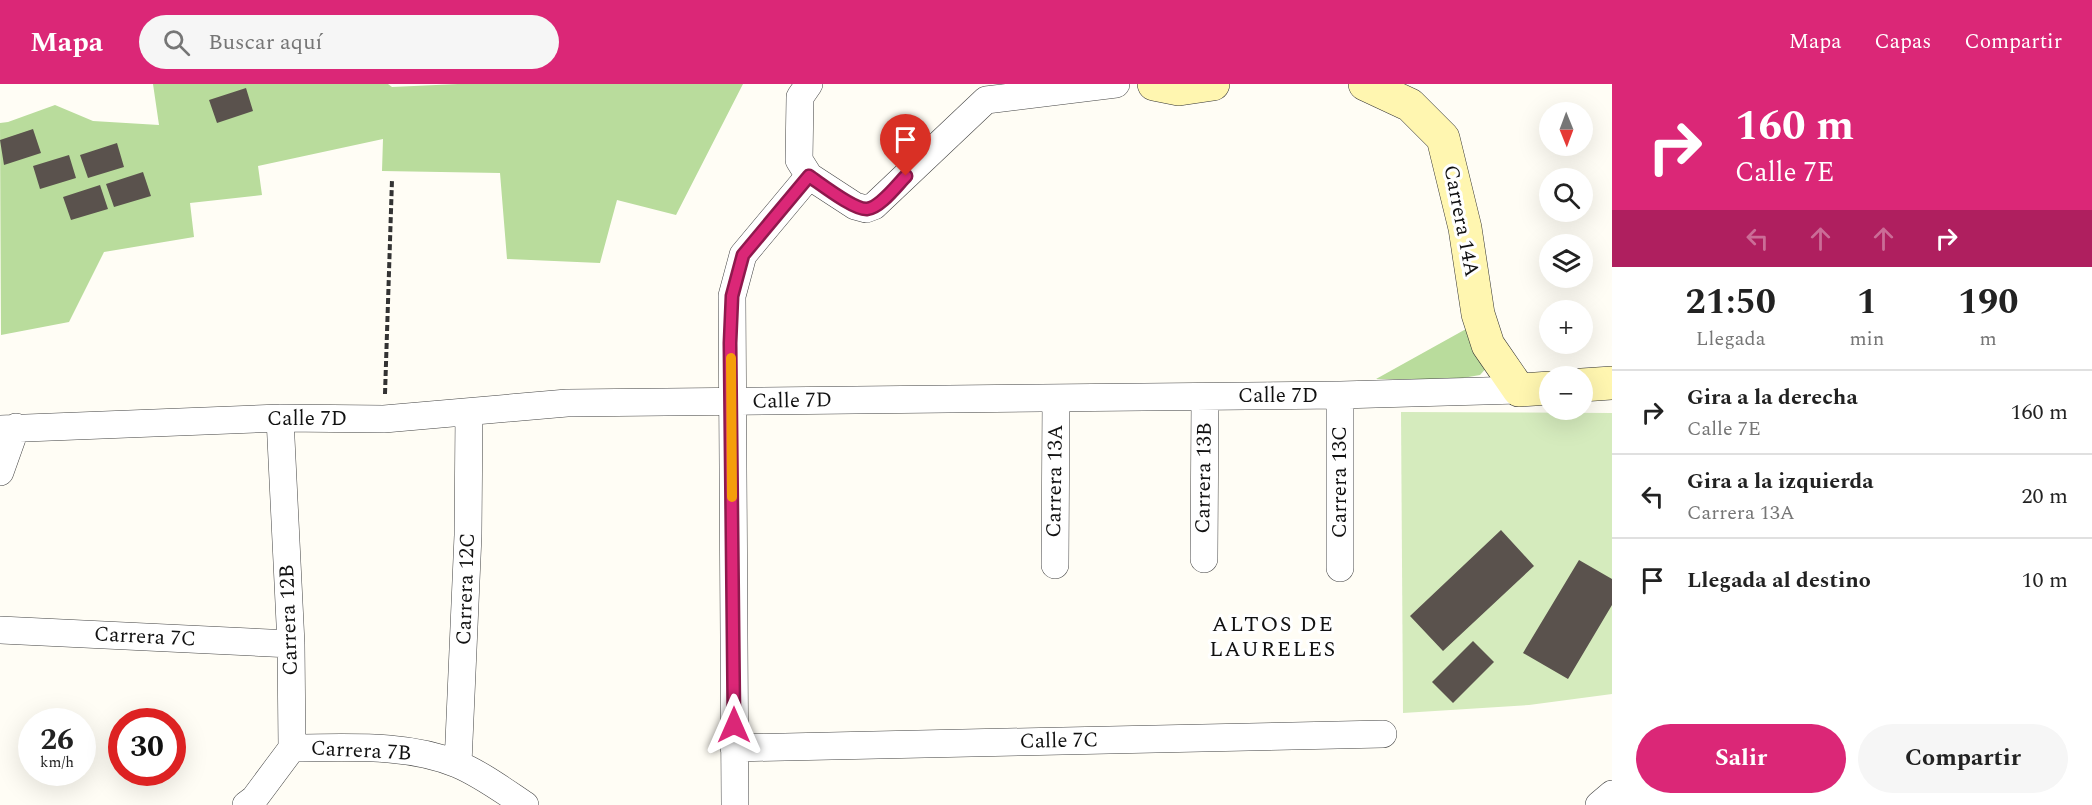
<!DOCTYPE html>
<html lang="es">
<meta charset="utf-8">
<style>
:root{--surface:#fff;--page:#f6f6f6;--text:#222;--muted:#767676;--line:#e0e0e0;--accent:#db2777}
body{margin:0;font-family:Spectral,serif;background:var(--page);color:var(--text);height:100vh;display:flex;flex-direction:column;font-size:22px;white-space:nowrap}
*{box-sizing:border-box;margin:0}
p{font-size:20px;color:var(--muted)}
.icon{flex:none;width:33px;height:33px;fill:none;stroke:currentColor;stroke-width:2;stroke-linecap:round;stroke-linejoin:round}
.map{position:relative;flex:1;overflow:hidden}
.details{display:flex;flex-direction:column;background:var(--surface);width:480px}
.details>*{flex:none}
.banner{background:#db2777;color:#fff;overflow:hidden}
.needle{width:39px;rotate:179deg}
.controls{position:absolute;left:1539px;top:18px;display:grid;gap:12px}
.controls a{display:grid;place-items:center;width:54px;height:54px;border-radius:50%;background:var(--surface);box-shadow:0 6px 24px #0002;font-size:30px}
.speed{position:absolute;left:18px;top:624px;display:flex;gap:12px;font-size:30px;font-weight:700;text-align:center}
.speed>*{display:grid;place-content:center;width:78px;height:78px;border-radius:50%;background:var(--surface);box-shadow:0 6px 24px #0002;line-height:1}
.speed small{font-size:15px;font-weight:400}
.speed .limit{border:9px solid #d22;background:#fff;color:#111}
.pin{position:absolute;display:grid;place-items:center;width:51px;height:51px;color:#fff;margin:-62px -26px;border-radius:50% 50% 50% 0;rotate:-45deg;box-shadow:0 0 6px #0007}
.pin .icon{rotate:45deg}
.me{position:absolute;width:66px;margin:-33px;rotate:0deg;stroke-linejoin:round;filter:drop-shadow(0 0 4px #0008)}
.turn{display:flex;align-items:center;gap:21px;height:126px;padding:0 24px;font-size:27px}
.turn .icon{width:78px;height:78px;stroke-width:2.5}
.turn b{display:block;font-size:42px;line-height:51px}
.lanes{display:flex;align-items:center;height:57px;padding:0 24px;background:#0003;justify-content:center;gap:30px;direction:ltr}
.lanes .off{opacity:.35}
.eta{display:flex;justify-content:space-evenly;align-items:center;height:102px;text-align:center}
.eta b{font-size:36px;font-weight:700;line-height:42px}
.primary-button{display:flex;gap:12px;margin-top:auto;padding:12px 24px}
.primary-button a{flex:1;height:69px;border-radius:36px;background:var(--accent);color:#fff;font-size:24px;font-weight:700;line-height:69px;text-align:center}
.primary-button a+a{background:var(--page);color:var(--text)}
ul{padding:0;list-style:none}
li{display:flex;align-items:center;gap:18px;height:84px;padding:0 24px;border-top:2px solid var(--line)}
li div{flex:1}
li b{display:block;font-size:22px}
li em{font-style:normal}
header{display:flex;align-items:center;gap:36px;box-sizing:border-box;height:84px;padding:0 30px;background:var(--accent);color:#fff}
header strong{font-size:28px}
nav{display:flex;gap:33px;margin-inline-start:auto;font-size:21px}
.search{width:420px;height:54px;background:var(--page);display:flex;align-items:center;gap:15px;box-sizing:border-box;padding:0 21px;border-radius:33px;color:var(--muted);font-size:22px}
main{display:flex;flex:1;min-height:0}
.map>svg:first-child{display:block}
.green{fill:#d5ebbd}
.forest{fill:#b9dc9c}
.building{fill:#5a524d}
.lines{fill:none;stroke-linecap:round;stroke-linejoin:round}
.street-casing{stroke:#444;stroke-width:28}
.secondary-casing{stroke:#333;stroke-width:34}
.path{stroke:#333;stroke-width:4;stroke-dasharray:6 3;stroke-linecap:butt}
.street{stroke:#fff;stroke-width:27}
.secondary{stroke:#fff6b0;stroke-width:33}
.route-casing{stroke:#8e194d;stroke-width:15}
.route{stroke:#db2777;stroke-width:10}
.slow{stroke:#f59e0b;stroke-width:10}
.labels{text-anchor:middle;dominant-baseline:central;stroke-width:6;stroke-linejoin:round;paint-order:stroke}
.street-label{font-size:21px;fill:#111;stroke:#fff}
.neighbourhood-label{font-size:22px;letter-spacing:1.5px;fill:#111;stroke:#fff}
</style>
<header>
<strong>Mapa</strong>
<div class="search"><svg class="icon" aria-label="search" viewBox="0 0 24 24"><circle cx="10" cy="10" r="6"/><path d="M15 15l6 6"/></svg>Buscar aquí</div>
<nav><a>Mapa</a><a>Capas</a><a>Compartir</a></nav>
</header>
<main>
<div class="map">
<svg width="1612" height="721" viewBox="0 0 1612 721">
<rect width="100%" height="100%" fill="#fffdf5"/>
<path class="green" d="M 1401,328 L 1612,329 L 1612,610 L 1529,621 L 1403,629 Z"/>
<path class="forest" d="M 153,0 L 388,0 L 392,3 L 458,0 L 743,0 L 676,131 L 617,116 L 600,179 L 507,175 L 500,89 L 382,87 L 383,55 L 258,82 L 262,111 L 190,119 L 194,153 L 104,168 L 69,238 L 1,251 L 0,39 L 8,38 L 55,21 L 93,37 L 159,41 Z
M 1466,245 L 1489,281 L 1480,291 L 1451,296 L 1376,295 Z"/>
<path class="building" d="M 246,4 L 253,27 L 217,39 L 209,16 Z
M 33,45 L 41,69 L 4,81 L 0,56 Z
M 117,59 L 124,83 L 88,94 L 80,71 Z
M 69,71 L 76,94 L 40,105 L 33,82 Z
M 143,88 L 151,112 L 114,123 L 106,100 Z
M 100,101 L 108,125 L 71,136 L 63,113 Z
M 1501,446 L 1534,482 L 1443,567 L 1410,532 Z
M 1579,476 L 1612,495 L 1612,521 L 1568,595 L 1523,569 Z
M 1473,557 L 1494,578 L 1453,619 L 1432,598 Z"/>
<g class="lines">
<defs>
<path id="street" d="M 809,0 L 800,13 L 799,76 L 809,92 L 855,122 L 866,125 L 874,122 L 986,16 L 1116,0
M 1340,311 L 1340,484
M 0,345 L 280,334 L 384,335 L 567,319 L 1340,311 L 1519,306
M 0,388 L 16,343
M 1204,475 L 1205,313
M 1055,481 L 1056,314
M 0,546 L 291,560
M 292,664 C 346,664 406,659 457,680 C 481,690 504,707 525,721
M 734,664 L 1383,650
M 458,680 L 468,451 L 469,329
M 246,721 L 254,715 L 292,664 L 291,560 L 280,334
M 735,721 L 732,212 L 743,171 L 809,92
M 1599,721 L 1612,710"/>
<path id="secondary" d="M 1154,0 L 1179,5 L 1213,0
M 1365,0 L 1410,21 L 1443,54 L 1465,144 L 1478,230 L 1488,261 L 1519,306 L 1550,304
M 1582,301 L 1612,299"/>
</defs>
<use href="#street" class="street-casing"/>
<use href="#secondary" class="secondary-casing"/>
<path class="path" d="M 385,310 L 392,96"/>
<use href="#street" class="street"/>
<use href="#secondary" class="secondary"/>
</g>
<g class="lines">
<defs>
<path id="route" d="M 734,641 L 730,259 L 732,212 L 743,171 L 809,92 C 821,100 854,126 867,125 C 880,124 897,101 906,92"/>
</defs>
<use href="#route" class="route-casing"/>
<use href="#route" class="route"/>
<path class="slow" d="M 731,274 L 732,413"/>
</g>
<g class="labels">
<g class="street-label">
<text transform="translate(1461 137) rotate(79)">Carrera 14A</text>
<text x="1278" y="312">Calle 7D</text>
<text transform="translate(792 317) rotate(-1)">Calle 7D</text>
<text x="307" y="335">Calle 7D</text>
<text transform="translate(1204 394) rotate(-89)">Carrera 13B</text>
<text transform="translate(1055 397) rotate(-89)">Carrera 13A</text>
<text transform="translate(1340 398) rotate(-90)">Carrera 13C</text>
<text transform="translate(466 505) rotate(-88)">Carrera 12C</text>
<text transform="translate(289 536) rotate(-92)">Carrera 12B</text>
<text transform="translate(145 553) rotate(3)">Carrera 7C</text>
<text transform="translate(1059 657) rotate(-1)">Calle 7C</text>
<text transform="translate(361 667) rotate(3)">Carrera 7B</text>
</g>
<g class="neighbourhood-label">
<text x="1273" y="540">ALTOS DE<tspan x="1273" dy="25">LAURELES</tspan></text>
</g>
</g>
</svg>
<div class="controls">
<a><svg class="needle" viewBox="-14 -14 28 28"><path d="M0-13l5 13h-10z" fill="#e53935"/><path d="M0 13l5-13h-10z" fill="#767676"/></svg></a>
<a><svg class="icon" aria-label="search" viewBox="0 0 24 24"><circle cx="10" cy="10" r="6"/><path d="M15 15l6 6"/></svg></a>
<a><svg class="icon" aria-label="layers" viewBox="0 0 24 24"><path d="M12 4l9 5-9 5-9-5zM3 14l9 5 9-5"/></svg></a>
<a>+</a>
<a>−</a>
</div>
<div class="speed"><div>26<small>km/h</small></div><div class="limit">30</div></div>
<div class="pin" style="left:906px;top:92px;background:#d93025"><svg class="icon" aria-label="arrive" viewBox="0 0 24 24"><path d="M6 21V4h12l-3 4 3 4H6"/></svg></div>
<svg class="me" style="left:734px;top:641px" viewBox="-20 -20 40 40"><path d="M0-17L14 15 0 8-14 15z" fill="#db2777" stroke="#fff" stroke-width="4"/></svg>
</div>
<section class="details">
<div class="banner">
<div class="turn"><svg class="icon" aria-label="right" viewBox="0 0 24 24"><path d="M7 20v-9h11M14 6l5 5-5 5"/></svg><div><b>160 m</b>Calle 7E</div></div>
<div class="lanes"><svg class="icon off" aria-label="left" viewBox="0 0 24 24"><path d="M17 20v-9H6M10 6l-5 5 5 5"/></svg><svg class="icon off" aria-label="ahead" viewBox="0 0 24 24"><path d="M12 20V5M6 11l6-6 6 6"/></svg><svg class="icon off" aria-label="ahead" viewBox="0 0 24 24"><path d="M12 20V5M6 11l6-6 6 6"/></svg><svg class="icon" aria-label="right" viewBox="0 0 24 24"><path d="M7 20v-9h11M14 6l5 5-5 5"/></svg></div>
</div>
<div class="eta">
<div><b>21:50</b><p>Llegada</p></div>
<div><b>1</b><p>min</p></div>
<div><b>190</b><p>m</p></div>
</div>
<ul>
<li><svg class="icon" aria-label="right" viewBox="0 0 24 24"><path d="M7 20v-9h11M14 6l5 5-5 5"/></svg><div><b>Gira a la derecha</b><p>Calle 7E</p></div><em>160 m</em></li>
<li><svg class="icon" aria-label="left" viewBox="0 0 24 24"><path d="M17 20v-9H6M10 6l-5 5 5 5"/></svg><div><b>Gira a la izquierda</b><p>Carrera 13A</p></div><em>20 m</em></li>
<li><svg class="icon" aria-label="arrive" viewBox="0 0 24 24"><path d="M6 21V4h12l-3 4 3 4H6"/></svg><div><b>Llegada al destino</b></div><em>10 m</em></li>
</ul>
<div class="primary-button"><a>Salir</a><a>Compartir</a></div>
</section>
</main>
